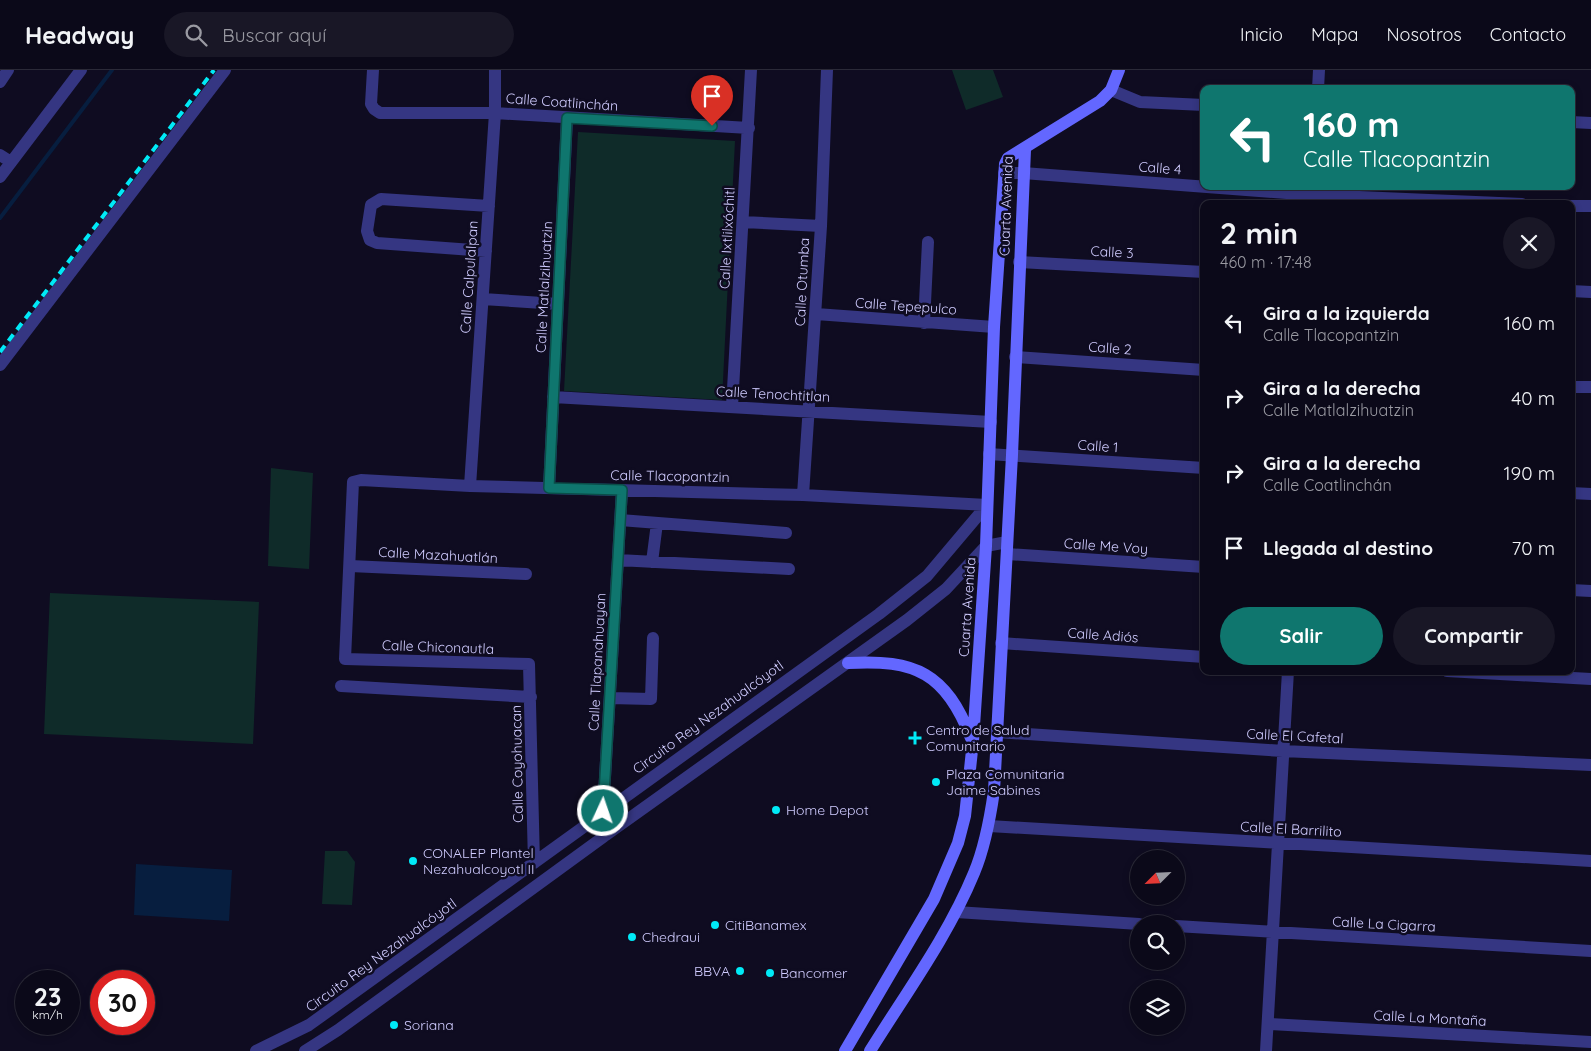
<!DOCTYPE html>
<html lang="es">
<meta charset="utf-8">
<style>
:root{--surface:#0b0919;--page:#191726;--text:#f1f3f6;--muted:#9a9aa2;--line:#2b2a38;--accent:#0f766e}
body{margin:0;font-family:Quicksand,sans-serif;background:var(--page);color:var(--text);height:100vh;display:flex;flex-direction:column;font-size:19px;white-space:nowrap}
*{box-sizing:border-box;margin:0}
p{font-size:16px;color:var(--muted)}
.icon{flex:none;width:28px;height:28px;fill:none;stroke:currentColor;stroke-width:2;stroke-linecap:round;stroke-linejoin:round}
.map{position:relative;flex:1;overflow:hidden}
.side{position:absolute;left:1200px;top:130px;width:375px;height:475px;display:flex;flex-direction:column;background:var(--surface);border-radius:10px;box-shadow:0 2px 8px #0003,0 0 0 1px var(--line)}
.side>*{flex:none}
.hud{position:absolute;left:1200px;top:15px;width:375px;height:105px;border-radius:10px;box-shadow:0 2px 8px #0003,0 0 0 1px var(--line);background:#0f766e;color:#fff;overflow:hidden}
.needle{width:32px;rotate:246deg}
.buttons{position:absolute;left:1130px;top:780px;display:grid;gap:10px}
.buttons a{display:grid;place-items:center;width:55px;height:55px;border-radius:50%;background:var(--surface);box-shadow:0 2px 8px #0003,0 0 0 1px var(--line);font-size:25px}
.speed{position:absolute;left:15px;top:900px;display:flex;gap:10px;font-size:25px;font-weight:700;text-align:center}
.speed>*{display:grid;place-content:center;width:65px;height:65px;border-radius:50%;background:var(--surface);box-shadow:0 2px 8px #0003,0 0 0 1px var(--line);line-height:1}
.speed small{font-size:12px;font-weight:400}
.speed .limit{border:8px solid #d22;background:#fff;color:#111}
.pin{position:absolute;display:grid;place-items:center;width:42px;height:42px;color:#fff;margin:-51px -21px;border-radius:50% 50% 50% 0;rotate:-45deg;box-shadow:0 0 5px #0007}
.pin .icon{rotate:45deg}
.me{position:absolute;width:55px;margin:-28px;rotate:3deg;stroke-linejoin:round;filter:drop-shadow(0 0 4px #0008)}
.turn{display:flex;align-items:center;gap:18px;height:105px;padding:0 20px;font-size:22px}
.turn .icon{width:65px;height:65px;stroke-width:2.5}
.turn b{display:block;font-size:35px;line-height:42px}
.round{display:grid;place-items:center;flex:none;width:52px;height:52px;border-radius:26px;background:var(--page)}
.headline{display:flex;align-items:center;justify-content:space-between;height:85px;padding:0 20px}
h1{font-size:30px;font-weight:700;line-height:38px}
.primary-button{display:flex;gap:10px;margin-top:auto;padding:10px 20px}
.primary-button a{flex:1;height:58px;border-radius:30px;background:var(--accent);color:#fff;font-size:20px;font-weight:700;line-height:58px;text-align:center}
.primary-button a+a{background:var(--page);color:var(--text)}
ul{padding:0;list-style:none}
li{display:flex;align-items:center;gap:15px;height:75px;padding:0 20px}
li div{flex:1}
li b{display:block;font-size:19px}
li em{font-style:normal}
header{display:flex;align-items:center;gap:30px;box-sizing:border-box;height:70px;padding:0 25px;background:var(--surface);border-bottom:1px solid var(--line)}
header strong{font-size:24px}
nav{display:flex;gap:28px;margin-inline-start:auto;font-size:18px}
.search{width:350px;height:45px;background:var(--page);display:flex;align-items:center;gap:12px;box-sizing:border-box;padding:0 18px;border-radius:28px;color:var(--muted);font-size:19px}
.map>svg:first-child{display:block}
.green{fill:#0f2b29}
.water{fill:#071e3f}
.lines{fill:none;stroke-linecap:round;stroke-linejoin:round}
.stream{stroke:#071e3f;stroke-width:4}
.street{stroke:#353682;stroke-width:12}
.secondary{stroke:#6367ff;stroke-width:12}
.rail{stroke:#00eaf7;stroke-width:4;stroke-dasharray:8 6;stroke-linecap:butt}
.route-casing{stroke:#0a4d48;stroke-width:12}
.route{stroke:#0f766e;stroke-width:9}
.poi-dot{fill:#00eaf7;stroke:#0f0c21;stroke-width:2}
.labels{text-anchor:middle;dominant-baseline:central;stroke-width:5;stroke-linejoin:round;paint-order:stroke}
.street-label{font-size:14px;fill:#d0ccff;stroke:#0f0c21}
.poi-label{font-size:14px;fill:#d0ccff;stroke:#0f0c21;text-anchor:start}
</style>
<header>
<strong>Headway</strong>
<div class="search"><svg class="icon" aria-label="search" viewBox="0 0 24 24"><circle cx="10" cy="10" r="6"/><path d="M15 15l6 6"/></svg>Buscar aquí</div>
<nav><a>Inicio</a><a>Mapa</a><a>Nosotros</a><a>Contacto</a></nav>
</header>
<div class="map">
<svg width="1591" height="981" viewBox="0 0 1591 981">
<rect width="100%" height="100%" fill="#0f0c21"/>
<path class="green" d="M 952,0 L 993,0 L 1003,27 L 966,40 Z
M 578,62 L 735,71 L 722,330 L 564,321 Z
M 271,398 L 313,403 L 309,499 L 268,496 Z
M 50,523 L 259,532 L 253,674 L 44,664 Z
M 325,781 L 347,781 L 355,792 L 352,835 L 322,834 Z"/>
<path class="water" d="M 136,794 L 232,800 L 229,851 L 134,845 Z"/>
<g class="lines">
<path class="stream" d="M 0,148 L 112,0"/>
<path class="street" d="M 373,0 L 371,34 L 374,39 L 380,43 L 495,43 L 749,58
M 0,12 L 8,0
M 1318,19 L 1319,0
M 1111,20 L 1140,32 L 1204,35
M 1571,52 L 1591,53
M 0,85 L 11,92
M 1004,103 L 1023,103 L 1313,125 L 1522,134
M 0,107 L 81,0
M 1571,136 L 1591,136
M 743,152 L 821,156
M 486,181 L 377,173 L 370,170 L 367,161 L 371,135 L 381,129 L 489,136
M 1019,192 L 1204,202
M 1571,221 L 1591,222
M 483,229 L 558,234
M 816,244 L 994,257
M 924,253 L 928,172
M 1015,287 L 1204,300
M 0,295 L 225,0
M 1571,317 L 1591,317
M 553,327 L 991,352
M 732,337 L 751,0
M 989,384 L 1204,398
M 470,416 L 495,43 L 495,0
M 549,418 L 567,48
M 1571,423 L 1591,424
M 803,425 L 821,156 L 827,0
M 620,450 L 786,463
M 1007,484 L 1204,497
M 618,490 L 789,499
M 652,492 L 657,453
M 350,496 L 526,504
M 1571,520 L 1591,521
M 1001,573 L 1204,587
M 1447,601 L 1591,609
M 341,616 L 531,627
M 610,628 L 651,629 L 653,568
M 997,662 L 1283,681 L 1591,695
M 989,756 L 1591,791
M 606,765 L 603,741 L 622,420
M 534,793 L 529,594 L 345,589 L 353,412 L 361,410 L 470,416 L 803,425 L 987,435
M 956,842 L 1139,854
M 1176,856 L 1591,881
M 1268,954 L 1591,972
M 256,981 L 309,955 L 879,544 L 927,506 L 987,435
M 305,981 L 338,960 L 606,765 L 907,550 L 946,519 L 986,476 L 1007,472
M 1266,981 L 1288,601"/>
<path class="secondary" d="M 848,593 C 915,589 946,603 971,668
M 845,981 L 934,829 L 958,773 L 965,746 L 973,671 L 986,476 L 994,257 L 1005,94 L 1008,88 L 1100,31 L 1111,20 L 1119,0
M 870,981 C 906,923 948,866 974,803 C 985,777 990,749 994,721 L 1012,385 L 1025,80"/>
<path class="rail" d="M 0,282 L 214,0"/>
</g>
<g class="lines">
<defs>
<path id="route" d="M 603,741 L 622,420 L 549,418 L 567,48 L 712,56"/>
</defs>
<use href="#route" class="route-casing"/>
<use href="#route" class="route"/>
</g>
<g class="poi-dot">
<path d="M912.5 660.5h5v5h5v5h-5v5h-5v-5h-5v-5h5z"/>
<circle cx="936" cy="712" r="5"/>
<circle cx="776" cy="740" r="5"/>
<circle cx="413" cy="791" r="5"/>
<circle cx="715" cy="855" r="5"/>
<circle cx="632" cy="867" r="5"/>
<circle cx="740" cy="901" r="5"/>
<circle cx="770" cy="903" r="5"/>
<circle cx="394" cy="955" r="5"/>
</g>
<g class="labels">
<g class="street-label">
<text transform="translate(562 32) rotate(4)">Calle Coatlinchán</text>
<text transform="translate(1160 98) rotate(4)">Calle 4</text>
<text transform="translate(1006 136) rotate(-88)">Cuarta Avenida</text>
<text transform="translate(727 168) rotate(-87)">Calle Ixtlilxóchitl</text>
<text transform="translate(1112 182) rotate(3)">Calle 3</text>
<text transform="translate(469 207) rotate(-86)">Calle Calpulalpan</text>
<text transform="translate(802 212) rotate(-87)">Calle Otumba</text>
<text transform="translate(544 217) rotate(-87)">Calle Matlalzihuatzin</text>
<text transform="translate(906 236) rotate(4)">Calle Tepepulco</text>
<text transform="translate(1110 278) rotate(4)">Calle 2</text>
<text transform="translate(773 324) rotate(3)">Calle Tenochtitlan</text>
<text transform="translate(1098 376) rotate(4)">Calle 1</text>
<text transform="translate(670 406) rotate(1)">Calle Tlacopantzin</text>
<text transform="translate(1106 476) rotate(4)">Calle Me Voy</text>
<text transform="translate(438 485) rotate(3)">Calle Mazahuatlán</text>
<text transform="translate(967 537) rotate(-86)">Cuarta Avenida</text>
<text transform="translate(1103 565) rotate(4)">Calle Adiós</text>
<text transform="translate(438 577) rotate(2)">Calle Chiconautla</text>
<text transform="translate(597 592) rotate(-87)">Calle Tlapanahuayan</text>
<text transform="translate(708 647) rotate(-36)">Circuito Rey Nezahualcóyotl</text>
<text transform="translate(1295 666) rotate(3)">Calle El Cafetal</text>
<text transform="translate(517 694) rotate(-91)">Calle Coyohuacan</text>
<text transform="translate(1291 759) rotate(3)">Calle El Barrilito</text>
<text transform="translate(1384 854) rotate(3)">Calle La Cigarra</text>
<text transform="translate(381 885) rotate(-36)">Circuito Rey Nezahualcóyotl</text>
<text transform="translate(1430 948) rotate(3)">Calle La Montaña</text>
</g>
<g class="poi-label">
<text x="926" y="660">Centro de Salud<tspan x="926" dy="16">Comunitario</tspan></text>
<text x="946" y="704">Plaza Comunitaria<tspan x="946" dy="16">Jaime Sabines</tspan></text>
<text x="786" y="740">Home Depot</text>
<text x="423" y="783">CONALEP Plantel<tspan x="423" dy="16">Nezahualcoyotl II</tspan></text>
<text x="725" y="855">CitiBanamex</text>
<text x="642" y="867">Chedraui</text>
<text x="730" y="901" text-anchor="end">BBVA</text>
<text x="780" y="903">Bancomer</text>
<text x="404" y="955">Soriana</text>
</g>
</g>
</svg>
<div class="buttons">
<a><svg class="needle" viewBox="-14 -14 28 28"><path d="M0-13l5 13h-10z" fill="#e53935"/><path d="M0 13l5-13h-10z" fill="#9a9aa2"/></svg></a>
<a><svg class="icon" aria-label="search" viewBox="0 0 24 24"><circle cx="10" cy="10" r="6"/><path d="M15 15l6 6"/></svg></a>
<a><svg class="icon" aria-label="layers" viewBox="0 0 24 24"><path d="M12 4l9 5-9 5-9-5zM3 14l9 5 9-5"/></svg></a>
</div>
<div class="speed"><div>23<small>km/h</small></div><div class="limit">30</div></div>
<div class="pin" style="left:712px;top:56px;background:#d93025"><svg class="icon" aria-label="arrive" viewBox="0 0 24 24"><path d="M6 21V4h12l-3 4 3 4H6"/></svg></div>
<svg class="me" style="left:603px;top:741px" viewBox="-20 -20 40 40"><circle r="17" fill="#0f766e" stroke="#fff" stroke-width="3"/><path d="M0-11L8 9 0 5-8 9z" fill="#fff"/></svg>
<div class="hud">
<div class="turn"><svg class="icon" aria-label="left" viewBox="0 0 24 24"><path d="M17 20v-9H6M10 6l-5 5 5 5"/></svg><div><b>160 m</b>Calle Tlacopantzin</div></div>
</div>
<section class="side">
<div class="headline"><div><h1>2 min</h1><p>460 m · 17:48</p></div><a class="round"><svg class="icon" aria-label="close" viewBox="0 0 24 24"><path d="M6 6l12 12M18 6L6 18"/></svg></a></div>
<ul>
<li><svg class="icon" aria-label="left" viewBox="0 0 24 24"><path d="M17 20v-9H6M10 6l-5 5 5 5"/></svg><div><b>Gira a la izquierda</b><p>Calle Tlacopantzin</p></div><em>160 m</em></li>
<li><svg class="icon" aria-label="right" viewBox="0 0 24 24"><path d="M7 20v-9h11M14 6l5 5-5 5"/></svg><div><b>Gira a la derecha</b><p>Calle Matlalzihuatzin</p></div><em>40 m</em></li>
<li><svg class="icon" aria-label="right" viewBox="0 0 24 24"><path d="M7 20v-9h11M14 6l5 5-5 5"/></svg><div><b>Gira a la derecha</b><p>Calle Coatlinchán</p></div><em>190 m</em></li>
<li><svg class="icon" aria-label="arrive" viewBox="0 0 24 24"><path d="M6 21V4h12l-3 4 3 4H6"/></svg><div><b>Llegada al destino</b></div><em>70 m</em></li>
</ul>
<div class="primary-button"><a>Salir</a><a>Compartir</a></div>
</section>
</div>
